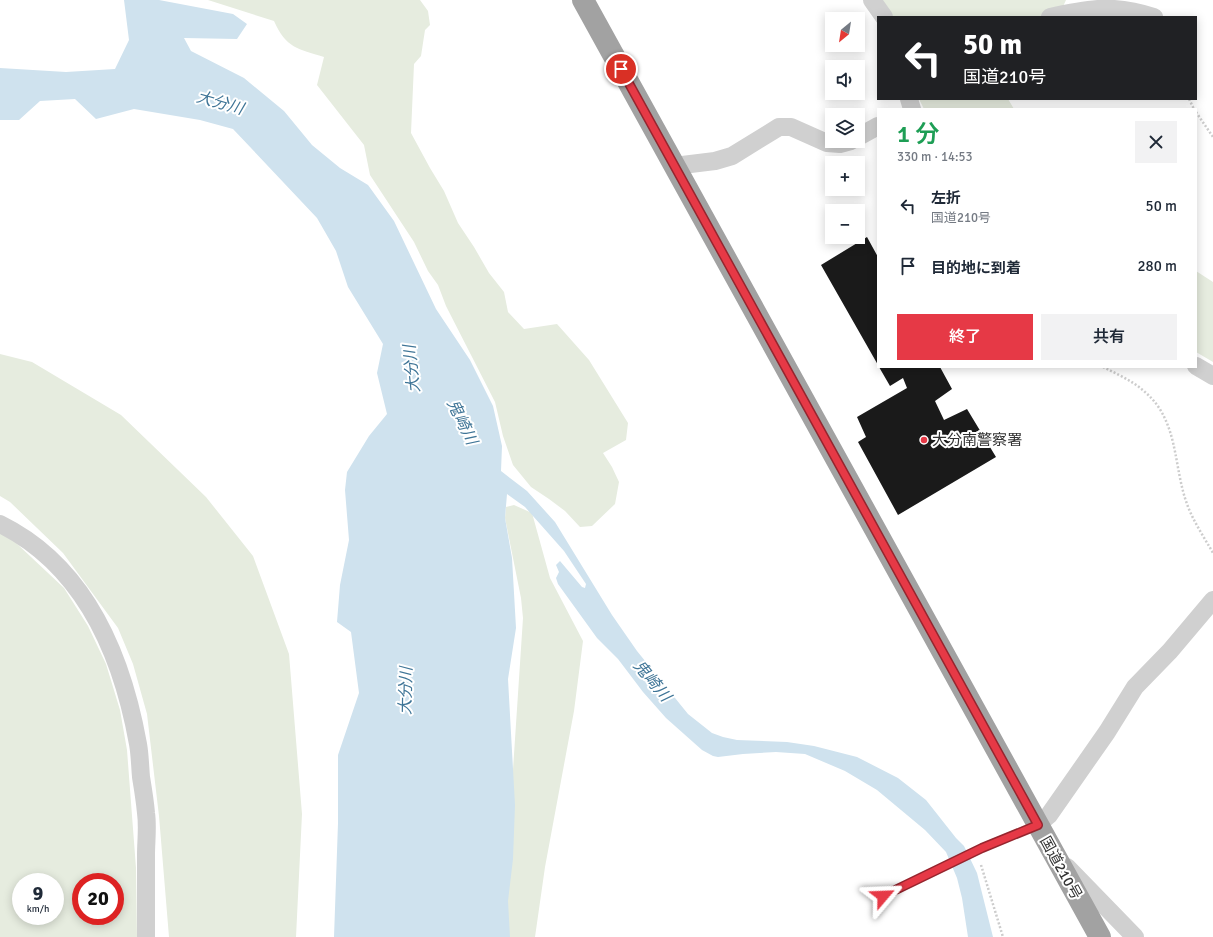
<!DOCTYPE html>
<html lang="ja">
<meta charset="utf-8">
<style>
:root{--surface:#fff;--page:#f2f2f3;--text:#1f2937;--muted:#747a83;--accent:#e63946}
body{margin:0;font-family:Signika,"Noto Sans JP",sans-serif;background:var(--page);color:var(--text);height:100vh;display:flex;flex-direction:column;font-size:15px;white-space:nowrap}
*{box-sizing:border-box;margin:0}
p{font-size:13px;color:var(--muted)}
.icon{flex:none;width:22px;height:22px;fill:none;stroke:currentColor;stroke-width:2;stroke-linecap:round;stroke-linejoin:round}
.map{position:relative;flex:1;overflow:hidden}
.drawer{position:absolute;left:877px;top:108px;width:320px;height:260px;display:flex;flex-direction:column;background:var(--surface);border-radius:0px;box-shadow:0 2px 10px #0003}
.drawer>*{flex:none}
.guide{position:absolute;left:877px;top:16px;width:320px;height:84px;border-radius:0px;box-shadow:0 2px 10px #0003;background:#202124;color:#fff;overflow:hidden}
.needle{width:26px;rotate:210deg}
.controls{position:absolute;left:825px;top:12px;display:grid;gap:8px}
.controls a{display:grid;place-items:center;width:40px;height:40px;border-radius:0px;background:var(--surface);box-shadow:0 2px 10px #0003;font-size:20px}
.speed{position:absolute;left:12px;top:873px;display:flex;gap:8px;font-size:20px;font-weight:700;text-align:center}
.speed>*{display:grid;place-content:center;width:52px;height:52px;border-radius:50%;background:var(--surface);box-shadow:0 2px 10px #0003;line-height:1}
.speed small{font-size:10px;font-weight:400}
.speed .limit{border:6px solid #d22;background:#fff;color:#111}
.pin{position:absolute;display:grid;place-items:center;width:34px;height:34px;color:#fff;margin:-17px;border:2px solid #fff;border-radius:50%;box-shadow:0 1px 4px #0007}
.me{position:absolute;width:44px;margin:-22px;rotate:64deg;stroke-linejoin:round;filter:drop-shadow(0 0 3px #0008)}
.turn{display:flex;align-items:center;gap:14px;height:84px;padding:0 20px;font-size:18px}
.turn .icon{width:52px;height:52px;stroke-width:2.5}
.turn b{display:block;font-size:28px;line-height:34px}
.round{display:grid;place-items:center;flex:none;width:42px;height:42px;border-radius:0px;background:var(--page)}
.overview{display:flex;align-items:center;justify-content:space-between;height:68px;padding:0 20px}
h1{font-size:24px;font-weight:600;line-height:30px;color:#1e9e55}
.cta{display:flex;gap:8px;margin-top:auto;padding:8px 20px}
.cta a{flex:1;height:46px;border-radius:0px;background:var(--accent);color:#fff;font-size:16px;font-weight:600;line-height:46px;text-align:center}
.cta a+a{background:var(--page);color:var(--text)}
ul{padding:0;list-style:none}
li{display:flex;align-items:center;gap:12px;height:60px;padding:0 20px}
li div{flex:1}
li b{display:block;font-size:15px}
li em{font-style:normal}
.map>svg:first-child{display:block}
.green{fill:#e6ecdf;fill-rule:evenodd}
.water{fill:#cfe2ee}
.building{fill:#1a1a1a}
.lines{fill:none;stroke-linecap:round;stroke-linejoin:round}
.path{stroke:#cdcdcd;stroke-width:2.5;stroke-dasharray:2 2;stroke-linecap:butt}
.service{stroke:#d0d0d0;stroke-width:9}
.minor{stroke:#d0d0d0;stroke-width:18}
.trunk{stroke:#a2a2a2;stroke-width:22}
.route-casing{stroke:#96252e;stroke-width:10}
.route{stroke:#e63946;stroke-width:7}
.poi-dot{fill:#e63946;stroke:#fff;stroke-width:1.5}
.labels{text-anchor:middle;dominant-baseline:central;stroke-width:4;stroke-linejoin:round;paint-order:stroke}
.poi-label{font-size:15px;fill:#333;stroke:#fff;text-anchor:start}
.street-label{font-size:15px;fill:#333;stroke:#fff}
.water-label{font-size:16px;font-style:italic;fill:#3f7597;stroke:#fff}
</style>
<div class="map">
<svg width="1213" height="937" viewBox="0 0 1213 937">
<rect width="100%" height="100%" fill="#fff"/>
<path class="green" d="M 208,0 L 420,0 L 428,11 L 430,25 L 425,30 L 421,56 L 414,64 L 411,133 L 430,168 L 444,191 L 458,223 L 474,247 L 489,273 L 504,292 L 508,312 L 524,329 L 557,324 L 589,360 L 628,423 L 626,440 L 603,453 L 612,467 L 619,482 L 615,504 L 592,526 L 580,527 L 565,511 L 549,499 L 531,487 L 513,465 L 503,436 L 495,402 L 446,306 L 438,285 L 428,271 L 414,242 L 370,175 L 364,145 L 317,85 L 324,57 C 298,49 286,48 274,21 Z
M 881,0 L 1066,0 L 1060,13 L 1079,17 L 893,17 Z
M 919,99 L 1008,99 L 1014,109 L 924,109 Z
M 1196,271 L 1213,282 L 1213,362 L 1196,352 Z
M 0,354 L 32,362 L 121,415 L 206,497 L 253,556 L 289,654 L 302,814 L 296,937 L 169,937 L 159,816 L 147,714 L 133,664 L 118,628 L 63,553 L 10,502 L 0,496 Z
M 514,505 L 532,513 L 550,578 L 583,641 L 574,711 L 545,867 L 535,937 L 504,937 L 503,921 L 523,618 L 521,598 L 505,518 L 506,507 Z
M 0,533 L 14,541 L 64,588 L 88,626 L 106,664 L 120,710 L 127,750 L 136,868 L 137,937 L 0,937 ZM 21,882 L 55,882 L 55,916 L 21,916 ZM 81,882 L 115,882 L 115,916 L 81,916 Z"/>
<path class="water" d="M 124,0 L 159,0 L 233,14 L 247,24 L 237,39 L 184,38 L 191,51 L 244,78 L 284,111 L 312,145 L 340,168 L 368,185 L 394,221 L 436,309 L 470,360 L 493,406 L 502,446 L 501,471 L 527,491 L 555,522 L 612,615 L 637,651 L 688,714 L 712,733 L 723,737 L 737,740 L 787,742 L 814,746 L 857,757 L 898,778 L 926,800 L 956,838 L 964,846 L 977,873 L 993,937 L 968,937 L 962,898 L 957,878 L 946,852 L 925,830 L 877,790 L 845,771 L 805,754 L 776,752 L 743,754 L 718,757 L 713,756 L 702,750 L 666,718 L 643,692 L 618,659 L 597,638 L 558,584 L 556,578 L 559,572 L 556,565 L 560,561 L 582,587 L 585,588 L 586,584 L 564,551 L 525,507 L 507,494 L 505,518 L 512,558 L 516,628 L 508,679 L 515,805 L 513,859 L 508,901 L 510,937 L 334,937 L 338,823 L 338,755 L 359,693 L 351,632 L 337,622 L 340,585 L 349,540 L 345,490 L 347,472 L 369,436 L 387,414 L 377,373 L 383,344 L 348,287 L 336,251 L 317,218 L 233,129 L 200,120 L 134,109 L 96,119 L 75,99 L 40,101 L 19,120 L 0,120 L 0,68 L 66,72 L 115,69 L 129,40 Z"/>
<path class="building" d="M 867,237 L 878,257 L 878,365 L 821,265 Z
M 879,367 L 940,367 L 952,389 L 935,401 L 944,420 L 967,409 L 996,457 L 898,515 L 858,442 L 866,437 L 857,417 L 907,388 L 903,378 L 890,386 Z"/>
<g class="lines">
<path class="path" d="M 1189,99 L 1194,109
M 1196,112 L 1213,137
M 1103,367 C 1117,374 1133,381 1145,392 C 1179,421 1173,466 1187,504 C 1193,521 1204,537 1213,553
M 981,865 L 1003,937"/>
<path class="service" d="M 883,896 L 982,848 L 1037,825"/>
<path class="minor" d="M 872,0 L 884,17
M 1050,17 C 1091,8 1113,4 1154,17
M 909,99 L 912,109
M 858,137 L 878,126
M 674,166 L 715,161 L 732,156 L 779,127 L 791,127 L 827,143 L 840,144 L 851,141
M 1196,366 L 1213,376
M 0,524 C 85,566 122,655 138,744 C 140,755 140,766 141,777 C 143,789 145,801 146,813 C 148,827 146,841 146,855 C 146,882 146,910 146,937
M 1037,825 L 1049,815 L 1107,732 L 1135,687 L 1170,651 L 1213,600
M 1067,867 L 1135,937"/>
<path class="trunk" d="M 583,0 L 1100,937"/>
</g>
<g class="lines">
<defs>
<path id="route" d="M 621,69 L 1038,825 L 982,848 L 883,896"/>
</defs>
<use href="#route" class="route-casing"/>
<use href="#route" class="route"/>
</g>
<circle class="poi-dot" cx="924" cy="440" r="4"/>
<g class="labels">
<g class="poi-label">
<text x="932" y="440">大分南警察署</text>
</g>
<g class="street-label">
<text transform="translate(1061 868) rotate(61)">国道210号</text>
</g>
<g class="water-label">
<text transform="translate(220 103) rotate(16)">大分川</text>
<text transform="translate(412 369) rotate(-96)">大分川</text>
<text transform="translate(462 422) rotate(64)">鬼崎川</text>
<text transform="translate(652 681) rotate(50)">鬼崎川</text>
<text transform="translate(406 691) rotate(-89)">大分川</text>
</g>
</g>
</svg>
<div class="controls">
<a><svg class="needle" viewBox="-14 -14 28 28"><path d="M0-13l5 13h-10z" fill="#e53935"/><path d="M0 13l5-13h-10z" fill="#747a83"/></svg></a>
<a><svg class="icon" aria-label="sound" viewBox="0 0 24 24"><path d="M4 9h4l5-4v14l-5-4H4zM17 9q2 3 0 6"/></svg></a>
<a><svg class="icon" aria-label="layers" viewBox="0 0 24 24"><path d="M12 4l9 5-9 5-9-5zM3 14l9 5 9-5"/></svg></a>
<a>+</a>
<a>−</a>
</div>
<div class="speed"><div>9<small>km/h</small></div><div class="limit">20</div></div>
<div class="pin" style="left:621px;top:69px;background:#d93025"><svg class="icon" aria-label="arrive" viewBox="0 0 24 24"><path d="M6 21V4h12l-3 4 3 4H6"/></svg></div>
<svg class="me" style="left:883px;top:896px" viewBox="-20 -20 40 40"><path d="M0-17L14 15 0 8-14 15z" fill="#e63946" stroke="#fff" stroke-width="4"/></svg>
<div class="guide">
<div class="turn"><svg class="icon" aria-label="left" viewBox="0 0 24 24"><path d="M17 20v-9H6M10 6l-5 5 5 5"/></svg><div><b>50 m</b>国道210号</div></div>
</div>
<section class="drawer">
<div class="overview"><div><h1>1 分</h1><p>330 m · 14:53</p></div><a class="round"><svg class="icon" aria-label="close" viewBox="0 0 24 24"><path d="M6 6l12 12M18 6L6 18"/></svg></a></div>
<ul>
<li><svg class="icon" aria-label="left" viewBox="0 0 24 24"><path d="M17 20v-9H6M10 6l-5 5 5 5"/></svg><div><b>左折</b><p>国道210号</p></div><em>50 m</em></li>
<li><svg class="icon" aria-label="arrive" viewBox="0 0 24 24"><path d="M6 21V4h12l-3 4 3 4H6"/></svg><div><b>目的地に到着</b></div><em>280 m</em></li>
</ul>
<div class="cta"><a>終了</a><a>共有</a></div>
</section>
</div>
